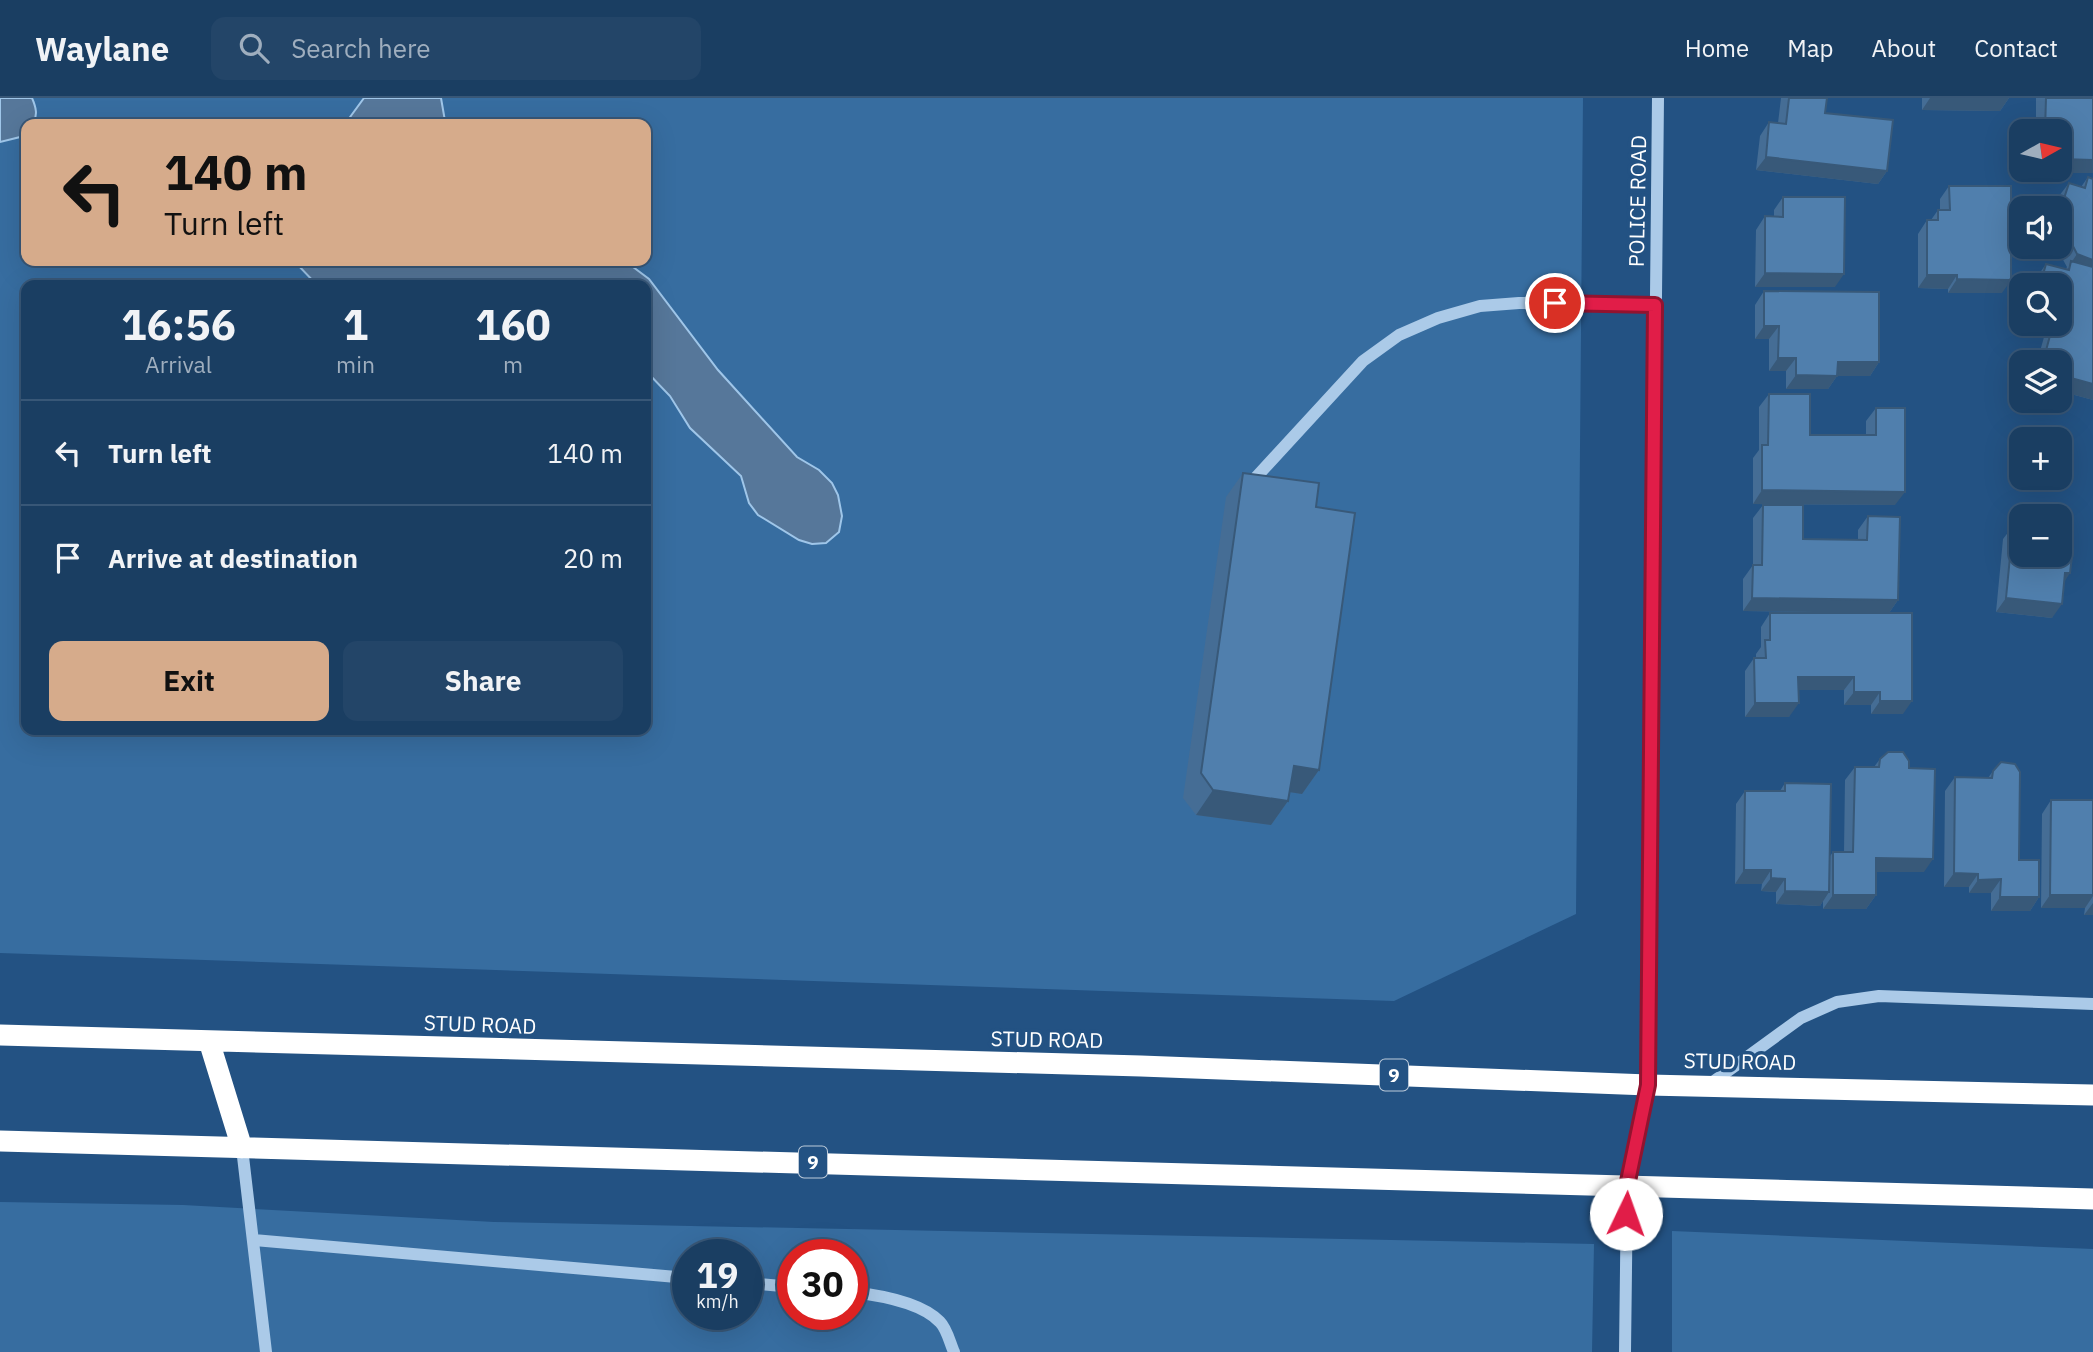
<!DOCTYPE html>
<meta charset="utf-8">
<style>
:root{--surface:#1a3e62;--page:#234568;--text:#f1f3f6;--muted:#9faebe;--line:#385777;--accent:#d6ab8b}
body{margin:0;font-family:"IBM Plex Sans",sans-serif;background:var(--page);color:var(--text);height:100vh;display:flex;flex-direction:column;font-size:26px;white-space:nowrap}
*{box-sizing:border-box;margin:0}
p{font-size:23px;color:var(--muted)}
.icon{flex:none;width:38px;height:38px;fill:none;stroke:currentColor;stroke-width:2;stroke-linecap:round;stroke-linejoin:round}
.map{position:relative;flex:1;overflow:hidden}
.panel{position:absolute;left:21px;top:182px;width:630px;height:455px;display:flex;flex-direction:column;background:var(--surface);border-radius:14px;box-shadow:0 7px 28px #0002,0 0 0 2px var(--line)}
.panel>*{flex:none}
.guide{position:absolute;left:21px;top:21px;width:630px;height:147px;border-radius:14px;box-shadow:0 7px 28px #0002,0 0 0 2px var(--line);background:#d6ab8b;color:#111;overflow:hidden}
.needle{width:46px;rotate:82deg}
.fabs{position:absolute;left:2009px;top:21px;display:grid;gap:14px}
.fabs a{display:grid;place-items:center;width:63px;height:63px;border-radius:14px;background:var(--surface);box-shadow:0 7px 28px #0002,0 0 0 2px var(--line);font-size:35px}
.speed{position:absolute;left:672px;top:1141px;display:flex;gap:14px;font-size:35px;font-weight:700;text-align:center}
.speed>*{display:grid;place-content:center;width:91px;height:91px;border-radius:50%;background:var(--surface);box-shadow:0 7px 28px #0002,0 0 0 2px var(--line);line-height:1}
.speed small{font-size:18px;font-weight:400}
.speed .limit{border:10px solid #d22;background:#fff;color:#111}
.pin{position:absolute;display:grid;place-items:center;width:60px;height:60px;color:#fff;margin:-30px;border:4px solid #fff;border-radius:50%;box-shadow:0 2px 7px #0007}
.me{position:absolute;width:77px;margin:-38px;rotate:3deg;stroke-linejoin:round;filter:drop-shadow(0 0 5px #0008)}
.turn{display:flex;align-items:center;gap:24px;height:147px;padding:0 28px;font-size:32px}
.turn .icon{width:91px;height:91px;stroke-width:2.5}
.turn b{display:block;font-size:49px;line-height:60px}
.eta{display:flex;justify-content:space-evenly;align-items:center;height:119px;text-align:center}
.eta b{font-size:42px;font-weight:700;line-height:49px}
.cta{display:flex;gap:14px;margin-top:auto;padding:14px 28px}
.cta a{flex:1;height:80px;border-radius:14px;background:var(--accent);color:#111;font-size:28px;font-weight:700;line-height:80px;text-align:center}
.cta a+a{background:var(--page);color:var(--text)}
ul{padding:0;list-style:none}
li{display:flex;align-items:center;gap:21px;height:105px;padding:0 28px;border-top:2px solid var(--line)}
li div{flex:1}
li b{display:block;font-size:26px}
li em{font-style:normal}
header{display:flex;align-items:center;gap:42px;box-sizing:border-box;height:98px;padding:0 35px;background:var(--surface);border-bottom:2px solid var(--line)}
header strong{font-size:33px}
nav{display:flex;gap:38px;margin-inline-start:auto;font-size:24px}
.search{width:490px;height:63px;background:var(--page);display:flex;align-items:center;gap:18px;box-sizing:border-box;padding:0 24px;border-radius:14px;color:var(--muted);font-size:26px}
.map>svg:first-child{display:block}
.green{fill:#376da0;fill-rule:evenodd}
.water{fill:#56779a;stroke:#9fc6e9;stroke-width:2}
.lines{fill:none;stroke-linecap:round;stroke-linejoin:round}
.minor{stroke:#abcae8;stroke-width:12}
.highway{stroke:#fff;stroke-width:21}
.wall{fill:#456d95}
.shaded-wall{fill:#385979}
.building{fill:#507fad;stroke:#385979;stroke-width:2}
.route-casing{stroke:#92132f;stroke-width:18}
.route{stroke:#e11d48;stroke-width:12}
.labels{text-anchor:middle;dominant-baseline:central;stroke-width:7;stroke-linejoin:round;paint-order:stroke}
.shield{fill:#235283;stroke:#bdcbda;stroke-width:2}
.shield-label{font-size:19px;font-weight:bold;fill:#fff}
.street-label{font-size:21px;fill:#fff;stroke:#235283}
</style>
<header>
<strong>Waylane</strong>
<div class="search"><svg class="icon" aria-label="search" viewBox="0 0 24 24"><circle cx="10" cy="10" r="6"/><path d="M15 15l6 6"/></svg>Search here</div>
<nav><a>Home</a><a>Map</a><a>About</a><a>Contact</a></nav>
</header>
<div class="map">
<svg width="2093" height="1254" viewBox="0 0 2093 1254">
<rect width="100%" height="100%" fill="#235283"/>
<path class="green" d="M 0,0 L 1583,0 L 1576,816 L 1394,903 L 0,855 ZM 26,26 L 646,26 L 646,163 L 26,163 ZM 26,187 L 646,187 L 646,632 L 26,632 Z
M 0,1104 L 183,1107 L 494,1124 L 1594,1146 L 1592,1254 L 0,1254 ZM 688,1157 L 747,1157 L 747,1216 L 688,1216 ZM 793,1157 L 852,1157 L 852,1216 L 793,1216 Z
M 1672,1133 L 2093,1151 L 2093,1254 L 1672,1254 Z"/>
<path class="water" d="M 0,0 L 32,0 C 36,9 38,17 33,26 L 26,26 L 26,35 L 24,38 L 0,44 Z
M 364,0 L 441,0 L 445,23 L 444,26 L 345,26 Z
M 294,163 L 625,163 L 649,181 L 718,272 L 797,359 L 819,372 L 832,385 L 838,397 L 842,418 L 839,434 L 826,445 L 812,446 L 799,442 L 758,417 L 749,405 L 741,378 L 690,330 L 670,298 L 646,273 L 646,187 L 317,187 Z"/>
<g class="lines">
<path class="minor" d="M 1248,388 L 1363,263 L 1399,237 L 1438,220 L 1480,208 L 1519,205 L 1655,207
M 1710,986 L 1801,920 L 1837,904 L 1879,898 L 2093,906
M 242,1050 L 266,1254
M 253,1142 L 688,1180
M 747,1185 L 793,1189
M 852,1194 C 878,1197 921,1204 940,1224 C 947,1231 950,1245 954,1254
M 1625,1254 L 1627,1088 L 1648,987 L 1658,0"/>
<path class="highway" d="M 0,937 L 1141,968 L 1648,987 L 2093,997
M 209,943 L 242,1050
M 0,1043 L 2093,1101"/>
</g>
<path class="wall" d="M 1781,0 L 1827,0 L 1825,15 L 1887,73 L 1878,86 L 1756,72 L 1760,38 L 1769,24 L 1778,25 Z
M 1922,0 L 2009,0 L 2000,13 L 1922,12 Z
M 2036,0 L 2093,0 L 2093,75 L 2036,75 L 2036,72 L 2060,72 L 2060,33 L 2036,33 Z
M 2088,79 L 2093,81 L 2093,302 L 2060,293 L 2060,264 L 2037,264 L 2046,232 L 2029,227 L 2029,226 L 2060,226 L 2060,187 L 2035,187 L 2037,179 L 2046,166 L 2066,171 L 2067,169 L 2056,149 L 2060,149 L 2060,110 L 2055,110 L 2059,98 L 2069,85 L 2081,89 Z
M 1949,88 L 2002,195 L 1948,195 L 1948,191 L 1918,190 L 1918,136 L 1927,122 L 1931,122 L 1938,112 L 1940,112 L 1940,101 Z
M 1783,99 L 1835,189 L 1755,189 L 1756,132 L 1765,118 L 1774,118 L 1774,112 Z
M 1764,193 L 1879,264 L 1870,278 L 1837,278 L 1828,291 L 1786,291 L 1786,273 L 1769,273 L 1769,241 L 1755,241 L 1755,207 Z
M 1769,296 L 1810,337 L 1866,337 L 1866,323 L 1876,310 L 1895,407 L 1753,406 L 1753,360 L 1759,352 L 1759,309 Z
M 1243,375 L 1316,409 L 1319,672 L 1302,696 L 1290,694 L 1288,703 L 1271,727 L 1196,717 L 1183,700 L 1226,399 Z
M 1763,407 L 1803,441 L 1858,442 L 1858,432 L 1868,418 L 1898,502 L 1889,515 L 1903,616 L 1871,616 L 1871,607 L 1844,607 L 1844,592 L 1798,592 L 1789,619 L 1745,619 L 1745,573 L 1754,560 L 1756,560 L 1756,556 L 1761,549 L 1761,529 L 1770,515 L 1863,515 L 1743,513 L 1743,481 L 1753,467 L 1753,420 Z
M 2013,428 L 2065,448 L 2064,484 L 2052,520 L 1996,514 L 2003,441 Z
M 1880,661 L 1909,670 L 1924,774 L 1876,774 L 1876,797 L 1866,811 L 1823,811 L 1823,803 L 1820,808 L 1776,806 L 1776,794 L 1761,793 L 1762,786 L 1735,786 L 1736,706 L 1745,693 L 1780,693 L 1785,685 L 1830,758 L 1833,754 L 1844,754 L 1845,682 L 1855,669 L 1874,669 Z
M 1993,673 L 2019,762 L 2039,799 L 2030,813 L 1991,813 L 1991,795 L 1969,795 L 1969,789 L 1944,789 L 1945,693 L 1955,679 L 1988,680 Z
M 2051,702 L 2093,702 L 2093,817 L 2084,817 L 2085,810 L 2041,810 L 2042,716 Z"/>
<path class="shaded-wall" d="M 1930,0 L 2009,0 L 2000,13 L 1922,12 Z
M 1766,59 L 1887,73 L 1878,86 L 1756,72 Z
M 2060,61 L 2093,62 L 2093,75 L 2036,75 L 2038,72 L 2060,72 Z
M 2077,156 L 2093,162 L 2093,179 L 2071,165 Z
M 1765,175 L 1844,176 L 1835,189 L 1755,189 Z
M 1927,177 L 1957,177 L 1948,191 L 1918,190 Z
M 1957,181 L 2011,182 L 2002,195 L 1948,195 Z
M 2030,226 L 2050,226 L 2046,232 L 2029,227 Z
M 1764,228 L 1779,228 L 1769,241 L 1755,241 Z
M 1778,260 L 1796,260 L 1786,273 L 1769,273 Z
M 1838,264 L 1879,264 L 1870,278 L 1828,278 Z
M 1796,277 L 1837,278 L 1828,291 L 1786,291 Z
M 2060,277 L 2093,286 L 2093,302 L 2060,293 Z
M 1762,392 L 1905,394 L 1895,407 L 1753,406 Z
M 2065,475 L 2070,475 L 2061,489 Z
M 1752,500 L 1898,502 L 1889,515 L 1743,513 Z
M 2006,500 L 2062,506 L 2052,520 L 1996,514 Z
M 1798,579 L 1854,579 L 1844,592 L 1789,592 Z
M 1854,594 L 1880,594 L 1871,607 L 1844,607 Z
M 1880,603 L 1912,603 L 1903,616 L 1871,616 Z
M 1755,605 L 1799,605 L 1789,619 L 1745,619 Z
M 1294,668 L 1319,672 L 1302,696 L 1276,692 Z
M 1213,692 L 1288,703 L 1271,727 L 1196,717 Z
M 1876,760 L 1933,761 L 1924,774 L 1867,774 Z
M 1744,772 L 1771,772 L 1762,786 L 1735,786 Z
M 1954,775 L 1978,776 L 1969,789 L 1944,789 Z
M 1771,780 L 1785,781 L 1776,794 L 1761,793 Z
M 2001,781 L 1991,795 L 1969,795 L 1978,782 Z
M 1785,793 L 1829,794 L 1820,808 L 1776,806 Z
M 1833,797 L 1876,797 L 1866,811 L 1823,811 Z
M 2050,797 L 2093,797 L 2093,798 L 2085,810 L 2041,810 Z
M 2000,799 L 2039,799 L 2030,813 L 1991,813 Z
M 2093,805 L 2093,817 L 2084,817 Z"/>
<path class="building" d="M 1789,0 L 1827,0 L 1825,15 L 1893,22 L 1887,73 L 1766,59 L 1769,24 L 1786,26 Z
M 2046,0 L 2093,0 L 2093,62 L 2060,61 L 2060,33 L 2045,33 Z
M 2088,79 L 2093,81 L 2093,162 L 2077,156 L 2060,123 L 2060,113 L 2069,85 L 2085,90 Z
M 1949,88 L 2011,88 L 2011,182 L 1957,181 L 1957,177 L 1927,177 L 1927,122 L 1938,122 L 1938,112 L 1950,112 Z
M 1783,99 L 1845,99 L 1844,176 L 1765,175 L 1765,118 L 1783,119 Z
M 2071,163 L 2093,169 L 2093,286 L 2060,277 L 2060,264 L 2043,264 L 2053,226 L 2060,226 L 2060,187 L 2040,187 L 2046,166 L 2069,172 Z
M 1764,193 L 1879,194 L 1879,264 L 1838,264 L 1837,278 L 1796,277 L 1796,260 L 1778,260 L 1779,228 L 1764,228 Z
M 1769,296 L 1810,296 L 1810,337 L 1876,337 L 1876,310 L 1905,310 L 1905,394 L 1762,392 L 1762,347 L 1768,347 Z
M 1243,375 L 1319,385 L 1316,409 L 1355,415 L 1319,672 L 1294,668 L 1288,703 L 1213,692 L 1201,675 Z
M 1763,407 L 1803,407 L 1803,441 L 1867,442 L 1868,418 L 1900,419 L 1898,502 L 1752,500 L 1753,467 L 1762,467 Z
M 2013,428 L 2021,429 L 2021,457 L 2060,457 L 2060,432 L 2067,433 L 2065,448 L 2073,449 L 2070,475 L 2065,475 L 2062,506 L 2006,500 Z
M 1770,515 L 1912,515 L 1912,603 L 1880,603 L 1880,594 L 1854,594 L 1854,579 L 1798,579 L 1799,605 L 1755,605 L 1754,560 L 1766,560 L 1765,542 L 1770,542 Z
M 1888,654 L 1903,654 L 1909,663 L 1909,670 L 1935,671 L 1933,761 L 1876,760 L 1876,797 L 1833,797 L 1833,754 L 1853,754 L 1855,669 L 1879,669 L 1880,661 Z
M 2001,664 L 2015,666 L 2020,674 L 2019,762 L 2039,762 L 2039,799 L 2000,799 L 2001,781 L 1978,782 L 1978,776 L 1954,775 L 1955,679 L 1992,680 L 1993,673 Z
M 1785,685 L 1831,686 L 1829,794 L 1785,793 L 1785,781 L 1771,780 L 1771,772 L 1744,772 L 1745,693 L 1785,693 Z
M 2051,702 L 2093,702 L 2093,797 L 2050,797 Z"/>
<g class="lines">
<defs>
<path id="route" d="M 1555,205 L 1655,207 L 1648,987 L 1627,1088 L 1626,1116"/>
</defs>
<use href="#route" class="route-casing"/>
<use href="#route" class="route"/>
</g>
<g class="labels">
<g class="shield">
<rect x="1380" y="961.5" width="28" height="31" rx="5"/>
<rect x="799" y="1048.5" width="28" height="31" rx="5"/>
</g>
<g class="shield-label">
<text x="1394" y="977">9</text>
<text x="813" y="1064">9</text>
</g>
<g class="street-label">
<text transform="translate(1637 103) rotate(-89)">POLICE ROAD</text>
<text transform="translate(480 926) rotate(2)">STUD ROAD</text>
<text transform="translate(1047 941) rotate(1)">STUD ROAD</text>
<text transform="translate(1740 963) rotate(1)">STUD ROAD</text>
</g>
</g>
</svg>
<div class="fabs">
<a><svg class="needle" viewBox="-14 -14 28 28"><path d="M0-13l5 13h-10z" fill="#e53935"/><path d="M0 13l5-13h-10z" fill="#9faebe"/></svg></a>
<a><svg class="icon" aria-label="sound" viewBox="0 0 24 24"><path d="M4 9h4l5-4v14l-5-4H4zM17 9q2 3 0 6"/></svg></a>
<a><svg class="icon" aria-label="search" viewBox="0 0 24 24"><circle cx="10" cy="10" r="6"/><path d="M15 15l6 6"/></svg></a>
<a><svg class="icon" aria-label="layers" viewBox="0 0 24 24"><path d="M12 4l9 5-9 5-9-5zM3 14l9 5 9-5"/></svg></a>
<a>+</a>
<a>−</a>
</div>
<div class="speed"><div>19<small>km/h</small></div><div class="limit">30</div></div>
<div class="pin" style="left:1555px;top:205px;background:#d93025"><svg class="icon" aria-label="arrive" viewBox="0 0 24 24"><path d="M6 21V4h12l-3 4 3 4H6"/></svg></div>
<svg class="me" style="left:1626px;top:1116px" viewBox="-20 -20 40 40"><circle r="19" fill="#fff"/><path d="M0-13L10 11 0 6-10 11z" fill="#e11d48"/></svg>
<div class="guide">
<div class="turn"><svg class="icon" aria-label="left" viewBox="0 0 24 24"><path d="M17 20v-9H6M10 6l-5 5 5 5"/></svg><div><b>140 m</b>Turn left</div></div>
</div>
<section class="panel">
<div class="eta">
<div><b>16:56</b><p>Arrival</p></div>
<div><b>1</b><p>min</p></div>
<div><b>160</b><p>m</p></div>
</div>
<ul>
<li><svg class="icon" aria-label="left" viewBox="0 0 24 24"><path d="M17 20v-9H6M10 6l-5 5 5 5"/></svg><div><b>Turn left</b></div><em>140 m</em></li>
<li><svg class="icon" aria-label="arrive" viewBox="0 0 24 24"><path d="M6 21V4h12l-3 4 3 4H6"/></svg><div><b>Arrive at destination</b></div><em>20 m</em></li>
</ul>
<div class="cta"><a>Exit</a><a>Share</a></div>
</section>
</div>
